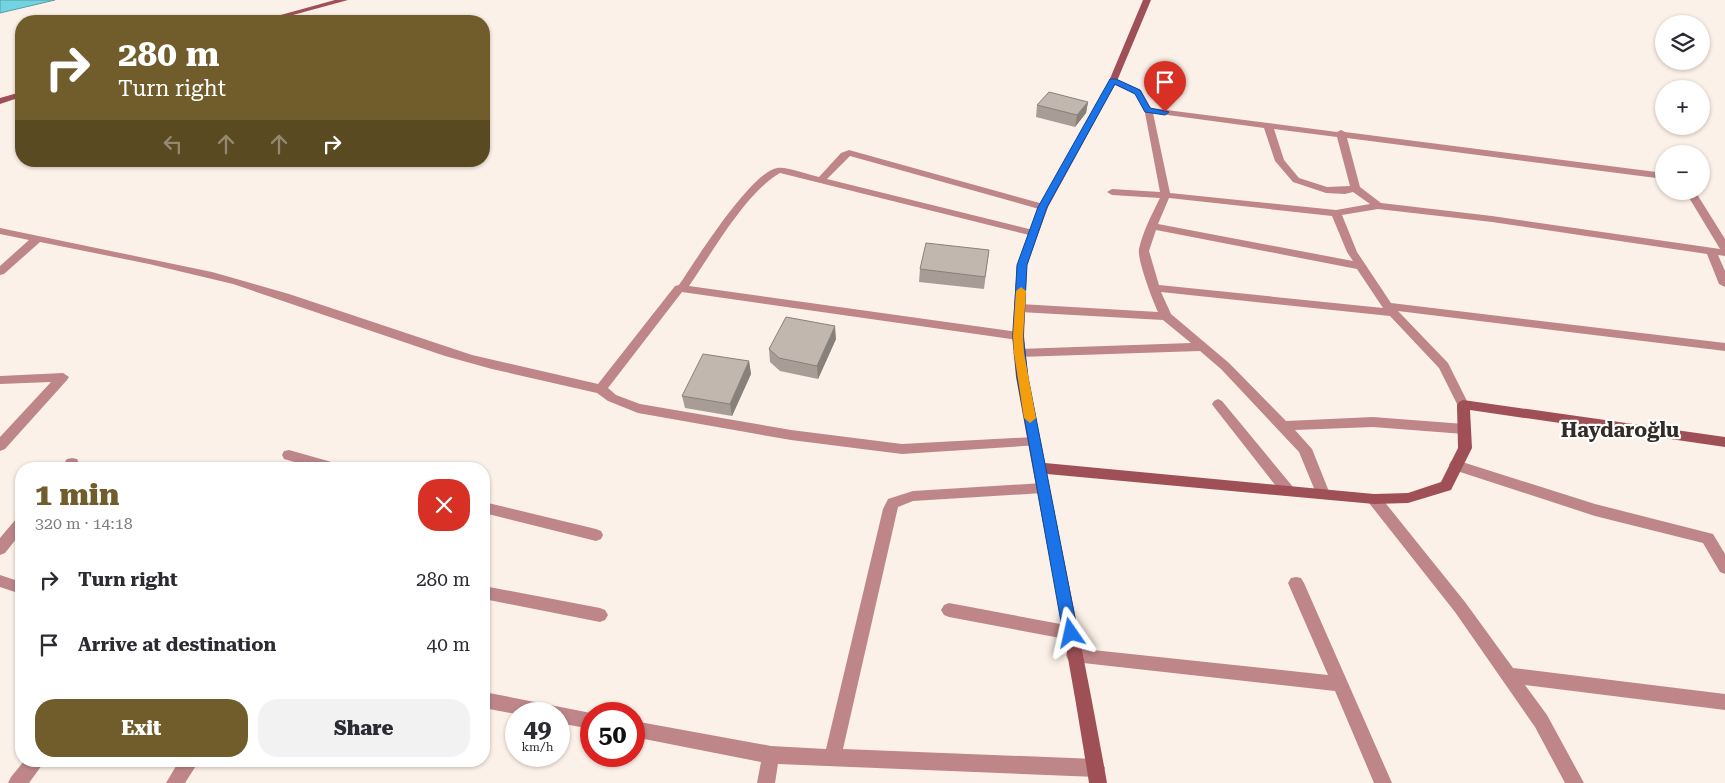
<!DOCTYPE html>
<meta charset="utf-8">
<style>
:root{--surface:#fff;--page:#f2f2f3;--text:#2b2b33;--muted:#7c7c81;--accent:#705d2b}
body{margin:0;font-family:"Roboto Serif",serif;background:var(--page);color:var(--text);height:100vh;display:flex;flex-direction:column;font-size:19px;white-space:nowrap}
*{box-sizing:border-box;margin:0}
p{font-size:16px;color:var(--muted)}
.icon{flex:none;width:28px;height:28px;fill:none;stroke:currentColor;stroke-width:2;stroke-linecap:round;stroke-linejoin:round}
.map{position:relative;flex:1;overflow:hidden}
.drawer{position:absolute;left:15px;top:462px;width:475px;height:305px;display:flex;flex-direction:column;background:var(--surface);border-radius:20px;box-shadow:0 1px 4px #0004}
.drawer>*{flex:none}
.guide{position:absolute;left:15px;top:15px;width:475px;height:152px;border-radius:20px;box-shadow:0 1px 4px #0004;background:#705d2b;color:#fff;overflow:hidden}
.buttons{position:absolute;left:1655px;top:15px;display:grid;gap:10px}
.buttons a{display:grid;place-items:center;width:55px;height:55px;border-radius:50%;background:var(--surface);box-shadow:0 1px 4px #0004;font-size:25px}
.speed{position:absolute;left:505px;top:702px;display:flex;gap:10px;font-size:25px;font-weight:700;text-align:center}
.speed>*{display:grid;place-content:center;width:65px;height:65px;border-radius:50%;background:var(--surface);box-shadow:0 1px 4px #0004;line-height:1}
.speed small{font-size:12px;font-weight:400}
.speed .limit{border:8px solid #d22;background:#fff;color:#111}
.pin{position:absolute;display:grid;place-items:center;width:42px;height:42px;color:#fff;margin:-51px -21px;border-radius:50% 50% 50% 0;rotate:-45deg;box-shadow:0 0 5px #0007}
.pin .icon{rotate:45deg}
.me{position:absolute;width:55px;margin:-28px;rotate:349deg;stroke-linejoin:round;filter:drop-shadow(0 0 4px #0008)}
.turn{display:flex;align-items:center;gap:18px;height:105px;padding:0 20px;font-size:22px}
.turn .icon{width:65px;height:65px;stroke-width:2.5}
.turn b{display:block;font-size:35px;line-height:42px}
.lanes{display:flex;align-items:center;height:48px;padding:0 20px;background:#0003;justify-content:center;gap:25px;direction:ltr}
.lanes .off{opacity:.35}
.round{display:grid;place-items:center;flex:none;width:52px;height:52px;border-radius:20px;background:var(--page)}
.headline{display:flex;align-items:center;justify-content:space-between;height:85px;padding:0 20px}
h1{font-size:30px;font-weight:800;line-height:38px;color:var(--accent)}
.button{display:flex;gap:10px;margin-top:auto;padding:10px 20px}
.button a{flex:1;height:58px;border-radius:20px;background:var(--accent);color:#fff;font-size:20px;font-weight:800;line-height:58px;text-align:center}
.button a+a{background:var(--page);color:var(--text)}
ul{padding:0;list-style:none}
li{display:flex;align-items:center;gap:15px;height:65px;padding:0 20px}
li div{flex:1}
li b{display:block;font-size:19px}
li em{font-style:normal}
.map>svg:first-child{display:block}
.water{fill:#72d4e1;stroke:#599ca5}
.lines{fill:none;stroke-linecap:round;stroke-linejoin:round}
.street{fill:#be8689;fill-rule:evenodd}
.secondary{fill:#9f5057;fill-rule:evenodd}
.wall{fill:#a79d96}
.shaded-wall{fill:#88807a}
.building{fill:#c2b7af;stroke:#88807a}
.route{fill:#1a73e8;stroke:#114b97}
.slow{fill:#f59e0b}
.labels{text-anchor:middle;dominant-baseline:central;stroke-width:4.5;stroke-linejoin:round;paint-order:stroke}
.district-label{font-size:20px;font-weight:bold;fill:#332b25;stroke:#fff}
</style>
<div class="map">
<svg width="1725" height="783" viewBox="0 0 1725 783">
<rect width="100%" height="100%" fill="#fcf1e8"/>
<path class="water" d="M 0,0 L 55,0 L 0,13 Z"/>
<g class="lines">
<path class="street" d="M 1110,79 L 1116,79 L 1141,90 L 1151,108 L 1337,132 L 1341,130 L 1345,132 L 1664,173 L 1664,179 L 1347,138 L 1360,187 L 1381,203 L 1492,216 L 1720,249 L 1685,191 L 1695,191 L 1725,239 L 1725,256 L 1718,255 L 1725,271 L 1725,287 L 1719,284 L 1707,254 L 1492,222 L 1378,209 L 1342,215 L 1357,252 L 1391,303 L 1725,343 L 1725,351 L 1398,311 L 1448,363 L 1469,405 L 1467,408 L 1459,408 L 1439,368 L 1390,316 L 1161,292 L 1171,314 L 1229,363 L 1286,421 L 1373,417 L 1464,424 L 1469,426 L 1471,429 L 1469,432 L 1464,434 L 1373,427 L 1295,430 L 1312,449 L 1330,494 L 1328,498 L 1323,499 L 1318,498 L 1299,452 L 1221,369 L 1200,351 L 1019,357 L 1013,353 L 1019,349 L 1191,343 L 1163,320 L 1020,312 L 1014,308 L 1020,304 L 1158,312 C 1153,301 1137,260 1139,249 C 1143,231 1152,214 1160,198 L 1112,195 L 1107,192 L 1112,189 L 1160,192 L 1145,113 L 1135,94 L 1110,83 ZM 1153,113 L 1264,128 L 1275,161 L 1293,182 L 1326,193 L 1345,194 L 1353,192 L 1370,204 L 1336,210 L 1170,193 ZM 1274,129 L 1337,137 L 1350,186 L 1327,187 L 1299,178 L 1284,160 ZM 1169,198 L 1332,216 L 1347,252 L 1353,261 L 1158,224 ZM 1156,230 L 1357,269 L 1383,308 L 1159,285 L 1149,251 Z
M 849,150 L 1047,205 L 1048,207 L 1047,209 L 1039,209 L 850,156 L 827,179 L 1037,231 L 1038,233 L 1033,236 L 780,173 C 746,192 712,253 689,286 L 1018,332 L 1024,336 L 1022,339 L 1018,340 L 682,292 L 608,388 L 616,395 L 640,404 L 791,430 L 902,444 L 1034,437 L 1039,439 L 1041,442 L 1039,445 L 902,454 L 791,440 L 638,413 L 608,401 L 597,393 L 492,369 L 445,356 L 233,284 L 149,264 L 40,242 L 4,274 L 0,275 L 0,266 L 29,240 L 0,234 L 0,228 L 212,272 L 289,294 L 472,355 L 598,384 L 675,286 L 679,285 C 696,260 750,173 777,168 C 786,166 809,175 819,177 L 841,153 Z
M 63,373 L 69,377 L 67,380 L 5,449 L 0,451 L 0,437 L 51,382 L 0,384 L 0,376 Z
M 1218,399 L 1222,401 L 1293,487 L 1295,491 L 1293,495 L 1288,496 L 1283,495 L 1214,407 L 1212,404 L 1214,401 Z
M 289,450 L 342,465 L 344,469 L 319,469 L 284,459 L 282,455 L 284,451 Z
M 72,458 L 77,459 L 79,463 L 75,469 L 60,469 L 67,459 Z
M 1456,460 L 1595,504 L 1713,534 L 1725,554 L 1725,574 L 1720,572 L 1703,543 L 1595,516 L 1451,469 L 1449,465 L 1451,461 Z
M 1043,483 L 1048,484 L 1050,488 L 1048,492 L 1043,493 L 913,501 L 898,507 L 843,749 L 1096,759 L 1102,762 L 1105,768 L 1102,774 L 1096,777 L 778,764 L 775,783 L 757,783 L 761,762 L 634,737 L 634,721 L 771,746 L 826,749 L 883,509 L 888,499 L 913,491 Z
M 1374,494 L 1379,495 L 1465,602 L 1513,668 L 1725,694 L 1725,710 L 1525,685 L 1547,715 L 1584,783 L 1565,783 L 1535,727 L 1455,612 L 1369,503 L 1367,499 L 1369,495 Z
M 484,502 L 596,529 L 601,531 L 603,535 L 601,539 L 596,541 L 484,513 Z
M 21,517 L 21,533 L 5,553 L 0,555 L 0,538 L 16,519 Z
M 0,575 L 21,582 L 21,594 L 0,587 Z
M 1296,577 L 1301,578 L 1304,583 L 1392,783 L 1374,783 L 1335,691 L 1074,662 L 1068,660 L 1066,655 L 1068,650 L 1074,648 L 1328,675 L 1288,583 L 1291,578 Z
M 484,586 L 600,608 L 605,610 L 608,615 L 605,620 L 600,622 L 484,599 Z
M 949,603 L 1071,626 L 1077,628 L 1079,633 L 1077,638 L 1071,640 L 949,617 L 944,615 L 941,610 L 944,605 Z
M 484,692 L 591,713 L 593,714 L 591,714 L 591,729 L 559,723 L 559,714 L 516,714 L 484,708 Z
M 24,761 L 45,761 L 29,783 L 8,783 L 11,777 Z
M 179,761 L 199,761 L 185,783 L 166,783 Z"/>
<path class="secondary" d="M 335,0 L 348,0 L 271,21 L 259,21 Z
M 1143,0 L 1151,0 L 1117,81 L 1048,207 L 1027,265 L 1024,336 L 1028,377 L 1045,463 L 1374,494 L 1408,493 L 1441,482 L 1458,448 L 1457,405 L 1459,402 L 1463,400 L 1725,437 L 1725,447 L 1470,410 L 1472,448 L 1451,490 L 1408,503 L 1374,504 L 1047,474 C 1067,577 1089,680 1107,783 L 1089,783 C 1068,647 1040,512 1016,377 L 1012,336 L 1017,265 L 1038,207 L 1109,81 Z
M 21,92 L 21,97 L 0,104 L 0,98 Z"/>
</g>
<path class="wall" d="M 1088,102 L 1086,113 L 1075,127 L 1036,117 L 1037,105 Z
M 989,250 L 984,289 L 919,282 L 920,269 Z
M 836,339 L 818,379 L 780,371 L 770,362 L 769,349 Z
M 749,361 L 751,374 L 732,416 L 685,408 L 682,396 Z"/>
<path class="shaded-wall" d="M 1088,102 L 1086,113 L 1075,127 L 1077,115 Z
M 835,326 L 836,339 L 818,379 L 817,366 Z
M 749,361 L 751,374 L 732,416 L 730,404 Z"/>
<path class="building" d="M 1049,92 L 1088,102 L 1077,115 L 1037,105 Z
M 926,243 L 989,250 L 985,277 L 920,269 Z
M 786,317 L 835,326 L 817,366 L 779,358 L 769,349 Z
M 703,354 L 749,361 L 730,404 L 682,396 Z"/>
<path class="route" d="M 1110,79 L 1116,79 L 1140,90 L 1150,108 L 1169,112 L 1165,115 L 1145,112 L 1135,94 L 1115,84 L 1047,207 L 1027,265 L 1023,336 L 1028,377 L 1078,633 L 1076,637 L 1071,639 L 1066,637 L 1063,633 L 1017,377 L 1013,336 L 1017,265 L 1038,207 Z"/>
<path class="slow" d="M 1021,287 L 1026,291 L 1023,336 L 1024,353 L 1036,418 L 1030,423 L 1024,418 L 1014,353 L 1013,336 L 1016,291 Z"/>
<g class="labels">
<g class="district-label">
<text x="1620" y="430">Haydaroğlu</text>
</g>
</g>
</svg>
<div class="buttons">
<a><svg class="icon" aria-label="layers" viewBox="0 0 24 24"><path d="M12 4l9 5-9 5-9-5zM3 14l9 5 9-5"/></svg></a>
<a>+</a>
<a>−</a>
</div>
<div class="speed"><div>49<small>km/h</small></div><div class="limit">50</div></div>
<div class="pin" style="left:1165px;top:112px;background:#d93025"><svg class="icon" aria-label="arrive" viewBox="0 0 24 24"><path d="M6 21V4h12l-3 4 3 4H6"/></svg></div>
<svg class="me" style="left:1071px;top:633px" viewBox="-20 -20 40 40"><path d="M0-17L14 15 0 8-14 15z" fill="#1a73e8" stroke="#fff" stroke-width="4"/></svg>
<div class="guide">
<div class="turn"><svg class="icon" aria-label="right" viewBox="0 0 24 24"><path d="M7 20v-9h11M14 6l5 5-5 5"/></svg><div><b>280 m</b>Turn right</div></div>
<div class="lanes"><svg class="icon off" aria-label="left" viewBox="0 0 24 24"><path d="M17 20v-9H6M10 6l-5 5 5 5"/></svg><svg class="icon off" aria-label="ahead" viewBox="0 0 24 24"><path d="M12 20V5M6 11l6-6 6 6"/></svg><svg class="icon off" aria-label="ahead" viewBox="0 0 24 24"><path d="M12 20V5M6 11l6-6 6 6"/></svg><svg class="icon" aria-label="right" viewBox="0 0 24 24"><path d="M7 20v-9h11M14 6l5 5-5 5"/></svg></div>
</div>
<section class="drawer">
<div class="headline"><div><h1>1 min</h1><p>320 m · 14:18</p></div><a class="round" style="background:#d93025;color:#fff"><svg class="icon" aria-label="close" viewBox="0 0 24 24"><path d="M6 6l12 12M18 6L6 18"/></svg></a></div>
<ul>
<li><svg class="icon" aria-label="right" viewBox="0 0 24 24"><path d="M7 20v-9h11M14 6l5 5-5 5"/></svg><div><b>Turn right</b></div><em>280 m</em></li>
<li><svg class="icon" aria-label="arrive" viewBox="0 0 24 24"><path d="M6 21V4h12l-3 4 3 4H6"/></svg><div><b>Arrive at destination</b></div><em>40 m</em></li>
</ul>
<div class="button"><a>Exit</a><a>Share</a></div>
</section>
</div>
